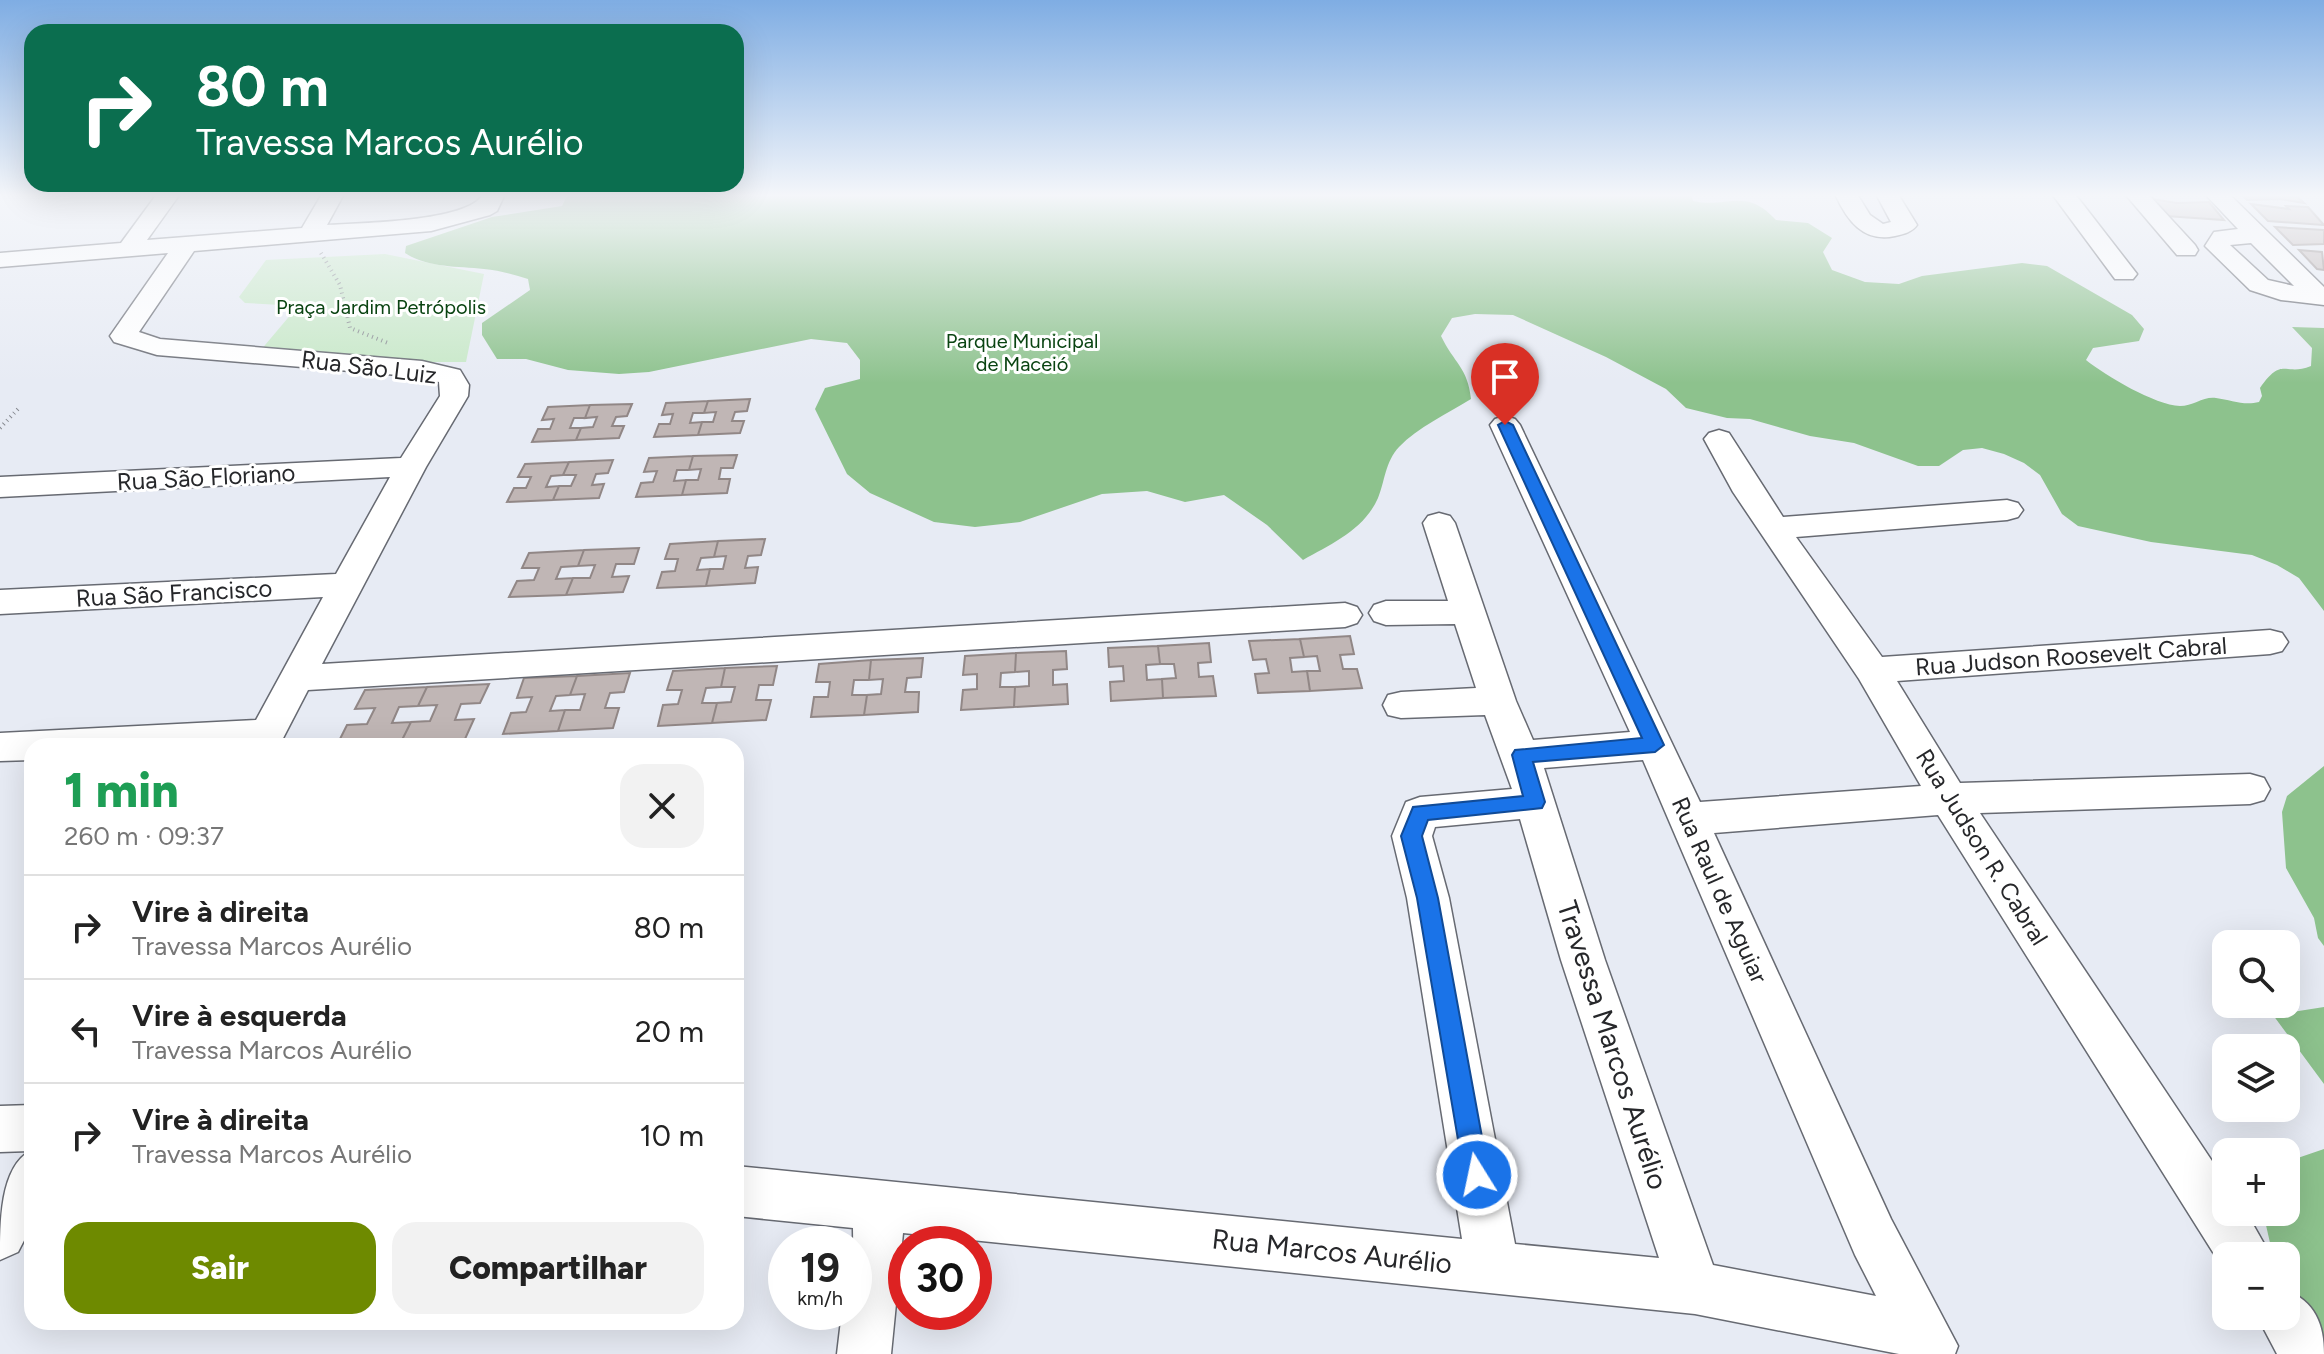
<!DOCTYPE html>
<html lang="pt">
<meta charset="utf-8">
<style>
:root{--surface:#fff;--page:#f2f2f2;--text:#222;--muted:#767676;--line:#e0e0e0;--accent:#6e8a00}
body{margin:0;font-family:Figtree,sans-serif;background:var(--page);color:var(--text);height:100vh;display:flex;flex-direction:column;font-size:30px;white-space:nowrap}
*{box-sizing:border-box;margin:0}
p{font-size:26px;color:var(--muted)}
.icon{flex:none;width:44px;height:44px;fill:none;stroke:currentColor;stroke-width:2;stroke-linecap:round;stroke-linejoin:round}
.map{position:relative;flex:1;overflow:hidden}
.side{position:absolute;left:24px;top:738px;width:720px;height:592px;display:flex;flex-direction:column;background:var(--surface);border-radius:24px;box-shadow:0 8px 32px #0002}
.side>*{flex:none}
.guide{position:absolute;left:24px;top:24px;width:720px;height:168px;border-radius:24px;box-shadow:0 8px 32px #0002;background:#0b6e4f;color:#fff;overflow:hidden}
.controls{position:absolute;left:2212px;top:930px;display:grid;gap:16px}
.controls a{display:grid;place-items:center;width:88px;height:88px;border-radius:16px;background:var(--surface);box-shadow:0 8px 32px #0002;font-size:40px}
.speed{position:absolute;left:768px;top:1226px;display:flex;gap:16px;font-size:40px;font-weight:700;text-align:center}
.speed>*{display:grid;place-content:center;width:104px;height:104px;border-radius:50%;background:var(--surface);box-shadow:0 8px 32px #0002;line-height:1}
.speed small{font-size:20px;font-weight:400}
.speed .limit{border:12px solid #d22;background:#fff;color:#111}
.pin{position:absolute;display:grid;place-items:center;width:68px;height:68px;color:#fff;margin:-82px -34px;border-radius:50% 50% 50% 0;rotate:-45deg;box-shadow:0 0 8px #0007}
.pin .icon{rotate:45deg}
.me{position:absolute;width:88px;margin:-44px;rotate:350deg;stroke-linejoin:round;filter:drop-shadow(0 0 6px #0008)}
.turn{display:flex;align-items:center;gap:28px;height:168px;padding:0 40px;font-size:36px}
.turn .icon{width:104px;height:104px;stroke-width:2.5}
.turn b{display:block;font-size:56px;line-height:68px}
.round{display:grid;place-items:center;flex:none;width:84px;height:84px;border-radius:24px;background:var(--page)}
.headline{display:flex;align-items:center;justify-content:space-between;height:136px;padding:0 40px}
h1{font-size:48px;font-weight:800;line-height:60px;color:#1e9e55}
.cta{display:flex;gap:16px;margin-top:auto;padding:16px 40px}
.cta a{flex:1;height:92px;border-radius:24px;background:var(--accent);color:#fff;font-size:32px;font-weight:800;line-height:92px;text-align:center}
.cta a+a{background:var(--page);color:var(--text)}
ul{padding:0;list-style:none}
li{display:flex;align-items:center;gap:24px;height:104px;padding:0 40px;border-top:2px solid var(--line)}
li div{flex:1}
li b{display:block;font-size:30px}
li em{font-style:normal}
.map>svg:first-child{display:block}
.green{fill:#c7e8c7}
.forest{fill:#8dc28d}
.building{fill:#c0b6b5;stroke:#918786;stroke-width:2}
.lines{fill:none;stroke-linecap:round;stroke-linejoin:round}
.minor-casing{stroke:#676a72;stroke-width:3}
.path{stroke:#85888e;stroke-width:4;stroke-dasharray:1 4;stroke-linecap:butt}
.minor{fill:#fff;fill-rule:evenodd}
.route{fill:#1a73e8;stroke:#114b97;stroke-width:2}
.labels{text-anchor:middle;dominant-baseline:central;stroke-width:6;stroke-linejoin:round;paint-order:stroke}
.far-park-label{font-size:20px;fill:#0a4412;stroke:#fff}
.street-label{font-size:24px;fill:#26272a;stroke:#fff}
.near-street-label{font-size:28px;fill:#26272a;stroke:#fff}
</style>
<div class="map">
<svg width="2324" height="1354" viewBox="0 0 2324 1354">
<rect width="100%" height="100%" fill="#e7ebf4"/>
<path class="green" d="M 385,254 L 484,274 L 466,362 L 406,362 L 260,351 L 298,306 L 245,303 L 239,297 L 266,260 Z"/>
<path class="forest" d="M 568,194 L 1691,194 L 1693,201 C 1728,209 1745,186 1776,220 L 1808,223 L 1832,238 L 1823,252 L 1832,270 L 1865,282 L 1899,284 L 1922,276 L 2022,263 L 2047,266 L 2132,315 L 2144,329 L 2139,341 L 2093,348 L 2086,360 C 2106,376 2155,405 2180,406 C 2193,406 2204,396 2216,398 C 2231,400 2244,406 2259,402 L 2262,396 L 2260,388 C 2283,355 2284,377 2311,366 L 2312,348 L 2292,327 L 2324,328 L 2324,611 L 2299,578 L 2277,565 L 2252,555 L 2151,542 L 2078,526 L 2062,514 L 2040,475 L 2024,463 L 2004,454 L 1982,448 L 1963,450 L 1939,466 L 1918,466 L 1854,443 L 1810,436 L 1750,419 L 1727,418 L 1686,408 L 1666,389 L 1606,357 L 1513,315 L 1475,314 L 1452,318 L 1441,336 C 1454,363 1468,368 1471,399 C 1447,414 1418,427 1399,447 C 1385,462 1385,481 1378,498 C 1364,530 1331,544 1303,560 L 1267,525 L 1224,495 L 1185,502 L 1147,491 L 1102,494 L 1020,522 L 975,527 L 934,522 L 870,493 L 847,474 L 815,409 L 825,388 L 860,379 L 860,360 L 847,343 L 811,339 L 649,372 L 619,374 L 568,370 L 526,359 L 497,359 L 482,335 L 482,323 L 530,290 L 528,279 C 514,275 499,270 484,269 C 457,266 428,268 405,253 L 406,246 L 492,217 L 562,206 Z
M 2324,766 L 2324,946 L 2318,938 L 2314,918 L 2286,868 L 2282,812 L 2287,796 Z
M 2324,1007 L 2324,1084 L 2273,1015 Z
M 2324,1149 L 2324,1349 L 2286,1294 L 2286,1256 L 2273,1256 L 2263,1212 L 2286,1212 L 2286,1162 Z"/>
<path class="building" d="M 2241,194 L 2294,194 L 2304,203 L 2280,199 L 2247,200 Z
M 2152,199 L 2177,203 L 2209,202 L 2224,220 L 2166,216 Z
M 2251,204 L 2289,209 L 2286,206 L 2308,207 L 2324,225 L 2268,221 Z
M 2275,227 L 2324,230 L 2324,244 L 2293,245 Z
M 2299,250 L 2322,252 L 2324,270 L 2317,269 Z
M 750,399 L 747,411 L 735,412 L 732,421 L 744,421 L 740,433 L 698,435 L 702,422 L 713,422 L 716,412 L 704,413 L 708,401 Z
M 708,401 L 704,413 L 693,413 L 690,423 L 702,422 L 698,435 L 654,437 L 659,424 L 670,424 L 673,414 L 662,415 L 666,403 Z
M 632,404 L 627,416 L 616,417 L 612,426 L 624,426 L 619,438 L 576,440 L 581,428 L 593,427 L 597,417 L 585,418 L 590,405 Z
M 590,405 L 585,418 L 574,418 L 570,428 L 581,428 L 576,440 L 532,442 L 538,429 L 550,429 L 554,419 L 542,420 L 548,407 Z
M 737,455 L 733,468 L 721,468 L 719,479 L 730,479 L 727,493 L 682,495 L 686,480 L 698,480 L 701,469 L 689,470 L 693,456 Z
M 693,456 L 689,470 L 677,470 L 674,481 L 686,480 L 682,495 L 636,497 L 641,483 L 653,482 L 657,471 L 644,472 L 649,458 Z
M 613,460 L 608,473 L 596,474 L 592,485 L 604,484 L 599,498 L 553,500 L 559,486 L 571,486 L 576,475 L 563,475 L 569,462 Z
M 569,462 L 563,475 L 551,476 L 546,487 L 559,486 L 553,500 L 507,502 L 514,488 L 526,488 L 531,477 L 518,477 L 525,464 Z
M 765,539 L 761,555 L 748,556 L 745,568 L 758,567 L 755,583 L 706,586 L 710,569 L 723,569 L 726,556 L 714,557 L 718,541 Z
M 718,541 L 714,557 L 701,558 L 697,570 L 710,569 L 706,586 L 657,588 L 662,572 L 675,571 L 678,559 L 665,559 L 670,544 Z
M 639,548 L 634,564 L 616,564 L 612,577 L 629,576 L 623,592 L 566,595 L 573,578 L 590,578 L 595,565 L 578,566 L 584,550 Z
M 584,550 L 578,566 L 561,567 L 556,579 L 573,578 L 566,595 L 509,597 L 517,581 L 534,580 L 539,568 L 522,568 L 529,553 Z
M 1350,636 L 1354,654 L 1340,655 L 1343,669 L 1357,669 L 1362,688 L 1310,691 L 1307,671 L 1320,671 L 1317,656 L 1304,657 L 1300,639 Z
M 1300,639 L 1304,657 L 1290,658 L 1292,672 L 1307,671 L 1310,691 L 1258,693 L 1255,674 L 1269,673 L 1266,659 L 1253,660 L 1249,641 Z
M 1209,643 L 1211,662 L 1198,663 L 1199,677 L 1213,676 L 1216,696 L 1163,698 L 1162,679 L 1176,678 L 1174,664 L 1160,664 L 1158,646 Z
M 1158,646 L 1160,664 L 1146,665 L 1147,680 L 1162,679 L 1163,698 L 1111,701 L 1110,682 L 1124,681 L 1123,666 L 1109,667 L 1108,648 Z
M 1066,651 L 1067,669 L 1053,670 L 1053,685 L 1067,684 L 1068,704 L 1014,707 L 1015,687 L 1029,686 L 1029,671 L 1015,672 L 1016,653 Z
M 1016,653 L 1015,672 L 1001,673 L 1000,687 L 1015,687 L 1014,707 L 961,710 L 963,690 L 977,689 L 977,674 L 963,675 L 965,656 Z
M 923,658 L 921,677 L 907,678 L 905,692 L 919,692 L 918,712 L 864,715 L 867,695 L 881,694 L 883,679 L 869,680 L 871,660 Z
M 871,660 L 869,680 L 854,680 L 852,695 L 867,695 L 864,715 L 811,717 L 814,697 L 828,697 L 830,682 L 816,682 L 819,664 Z
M 777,666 L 773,685 L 759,685 L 756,700 L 771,700 L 766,720 L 712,723 L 717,703 L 731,702 L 735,687 L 721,687 L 725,668 Z
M 725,668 L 721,687 L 706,688 L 702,703 L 717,703 L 712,723 L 658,726 L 663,705 L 678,704 L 682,690 L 667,690 L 673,671 Z
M 630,673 L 624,692 L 610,693 L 605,708 L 619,708 L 613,728 L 558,731 L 565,710 L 580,710 L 585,694 L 570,695 L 577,676 Z
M 577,676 L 570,695 L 556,696 L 550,711 L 565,710 L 558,731 L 503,734 L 511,713 L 526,712 L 532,697 L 517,698 L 524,678 Z
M 489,684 L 480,703 L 461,704 L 455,720 L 474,719 L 465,739 L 401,742 L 411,722 L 430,721 L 437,705 L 418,706 L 427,687 Z
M 427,687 L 418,706 L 399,707 L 392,723 L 411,722 L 401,742 L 337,745 L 347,725 L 367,724 L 375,708 L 355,709 L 365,690 Z"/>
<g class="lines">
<defs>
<path id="minor" d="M 157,194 L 180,194 L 147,240 L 302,228 L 322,194 L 344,194 L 327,225 C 358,223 470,222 483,194 L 505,194 L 497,211 L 490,215 L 431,231 L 194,251 L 139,332 L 160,339 L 422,361 L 460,370 L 469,385 L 468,396 L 426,467 L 322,664 L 1345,603 L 1357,607 L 1362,615 L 1357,623 L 1345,627 L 308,690 L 279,746 L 32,746 L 32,760 L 0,761 L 0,733 L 256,720 L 323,597 L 0,614 L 0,590 L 336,574 L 390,477 L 0,497 L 0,477 L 401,458 L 440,396 L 439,382 L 422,377 L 157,355 L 114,342 L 110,336 L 168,253 L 0,267 L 0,253 L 121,243 Z
M 1835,194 L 1857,194 L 1870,215 L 1883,224 L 1891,222 L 1876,194 L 1898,194 L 1917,225 C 1912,232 1904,234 1895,236 C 1863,243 1847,220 1835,194 Z
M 2052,194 L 2075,194 L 2137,274 L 2133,279 L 2115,279 Z
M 2125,194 L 2148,194 L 2195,245 L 2198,250 L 2195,255 L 2177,255 Z
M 2205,194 L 2229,194 L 2324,287 L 2324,305 L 2281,300 L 2250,290 L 2205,246 L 2214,232 L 2238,229 ZM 2251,243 L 2294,286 L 2268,280 L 2230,245 Z
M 1505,416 L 1515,419 L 1520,425 L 1700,802 L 1921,786 L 1859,679 L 1733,492 L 1704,439 L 1709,433 L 1719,430 L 1729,433 L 1783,517 L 2007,500 L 2018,503 L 2023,510 L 2018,517 L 2007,520 L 1796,537 L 1882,657 L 2270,630 L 2282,633 L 2288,642 L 2282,651 L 2270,654 L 1897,681 L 1960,783 L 2250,774 L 2264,778 L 2270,789 L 2264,800 L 2250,804 L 1980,813 L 2226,1182 L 2226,1212 L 2246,1212 L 2271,1256 L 2226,1256 L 2226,1273 L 1938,815 L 1714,833 L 1891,1219 L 1958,1346 L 1955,1354 L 1899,1354 L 1695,1314 L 903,1233 L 891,1354 L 837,1354 L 842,1312 L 854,1312 L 853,1228 L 736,1216 L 736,1166 L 1462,1239 L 1407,898 L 1392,836 L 1406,802 L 1420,797 L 1512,789 L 1485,715 L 1401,718 L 1388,715 L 1383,705 L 1388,695 L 1401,692 L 1476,688 L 1455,624 L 1386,625 L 1374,621 L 1369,613 L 1374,605 L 1386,601 L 1448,601 L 1423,523 L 1428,516 L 1439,513 L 1450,516 L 1455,523 L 1516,701 L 1533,740 L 1630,732 L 1490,425 L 1495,419 ZM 1643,760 L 1855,1255 L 1876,1296 L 1713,1265 L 1605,960 L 1544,768 ZM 1520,819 L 1561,960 L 1659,1258 L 1515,1244 L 1449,898 L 1432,836 L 1435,827 Z
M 32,1105 L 32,1225 L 18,1252 L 0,1260 C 0,1222 0,1168 30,1151 L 0,1152 L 0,1106 Z
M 2286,1290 C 2315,1302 2324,1324 2324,1354 L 2277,1354 L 2257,1316 L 2286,1316 Z"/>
</defs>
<use href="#minor" class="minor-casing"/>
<path class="path" d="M 321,253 L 340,285 L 350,328 L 388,343
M 0,428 L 18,409"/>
<use href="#minor" class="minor"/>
</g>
<linearGradient id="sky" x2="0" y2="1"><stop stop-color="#7fade3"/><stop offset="0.51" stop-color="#f4f6fa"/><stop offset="1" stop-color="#f4f6fa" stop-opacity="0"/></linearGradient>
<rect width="2324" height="383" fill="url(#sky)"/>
<path class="route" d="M 1505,421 L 1513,425 L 1664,745 L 1655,752 L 1533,762 L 1545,802 L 1542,808 L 1428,820 L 1422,836 L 1438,898 L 1489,1175 L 1486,1184 L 1477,1187 L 1468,1184 L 1464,1175 L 1417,898 L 1401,836 L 1413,807 L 1523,796 L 1512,755 L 1515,750 L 1642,738 L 1498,425 Z"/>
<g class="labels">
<g class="far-park-label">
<text x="381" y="307">Praça Jardim Petrópolis</text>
<text x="1022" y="341">Parque Municipal<tspan x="1022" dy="23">de Maceió</tspan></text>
</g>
<g class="street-label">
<text transform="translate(369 367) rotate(7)">Rua São Luiz</text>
<text transform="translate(206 477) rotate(-3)">Rua São Floriano</text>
<text transform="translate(174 593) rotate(-3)">Rua São Francisco</text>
<text transform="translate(2071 656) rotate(-4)">Rua Judson Roosevelt Cabral</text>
<text transform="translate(1982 847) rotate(58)">Rua Judson R. Cabral</text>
<text transform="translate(1720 890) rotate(66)">Rua Raul de Aguiar</text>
</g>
<g class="near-street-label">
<text transform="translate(1613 1045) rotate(72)">Travessa Marcos Aurélio</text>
<text transform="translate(1332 1251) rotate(6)">Rua Marcos Aurélio</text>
</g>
</g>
</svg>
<div class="controls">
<a><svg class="icon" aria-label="search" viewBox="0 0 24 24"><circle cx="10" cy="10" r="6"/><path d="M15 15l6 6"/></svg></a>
<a><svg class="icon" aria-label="layers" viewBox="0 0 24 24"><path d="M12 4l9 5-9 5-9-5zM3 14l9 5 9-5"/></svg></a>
<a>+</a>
<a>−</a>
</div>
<div class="speed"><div>19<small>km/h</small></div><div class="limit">30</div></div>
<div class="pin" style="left:1505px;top:425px;background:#d93025"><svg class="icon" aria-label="arrive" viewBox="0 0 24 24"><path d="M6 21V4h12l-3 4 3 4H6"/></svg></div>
<svg class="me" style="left:1477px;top:1175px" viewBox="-20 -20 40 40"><circle r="17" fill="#1a73e8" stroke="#fff" stroke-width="3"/><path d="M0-11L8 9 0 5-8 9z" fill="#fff"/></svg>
<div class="guide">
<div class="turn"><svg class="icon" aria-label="right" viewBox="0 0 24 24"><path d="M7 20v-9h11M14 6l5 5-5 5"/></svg><div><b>80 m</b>Travessa Marcos Aurélio</div></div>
</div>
<section class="side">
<div class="headline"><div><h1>1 min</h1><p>260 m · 09:37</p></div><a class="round"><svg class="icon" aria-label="close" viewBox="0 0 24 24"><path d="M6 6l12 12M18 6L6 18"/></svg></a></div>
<ul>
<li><svg class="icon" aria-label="right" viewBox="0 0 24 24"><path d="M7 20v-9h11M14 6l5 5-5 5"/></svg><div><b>Vire à direita</b><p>Travessa Marcos Aurélio</p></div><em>80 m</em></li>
<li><svg class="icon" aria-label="left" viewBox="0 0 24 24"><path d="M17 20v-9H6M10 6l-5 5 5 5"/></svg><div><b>Vire à esquerda</b><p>Travessa Marcos Aurélio</p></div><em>20 m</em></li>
<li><svg class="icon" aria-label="right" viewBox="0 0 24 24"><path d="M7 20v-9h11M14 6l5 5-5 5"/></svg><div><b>Vire à direita</b><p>Travessa Marcos Aurélio</p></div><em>10 m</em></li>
</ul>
<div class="cta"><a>Sair</a><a>Compartilhar</a></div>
</section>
</div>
